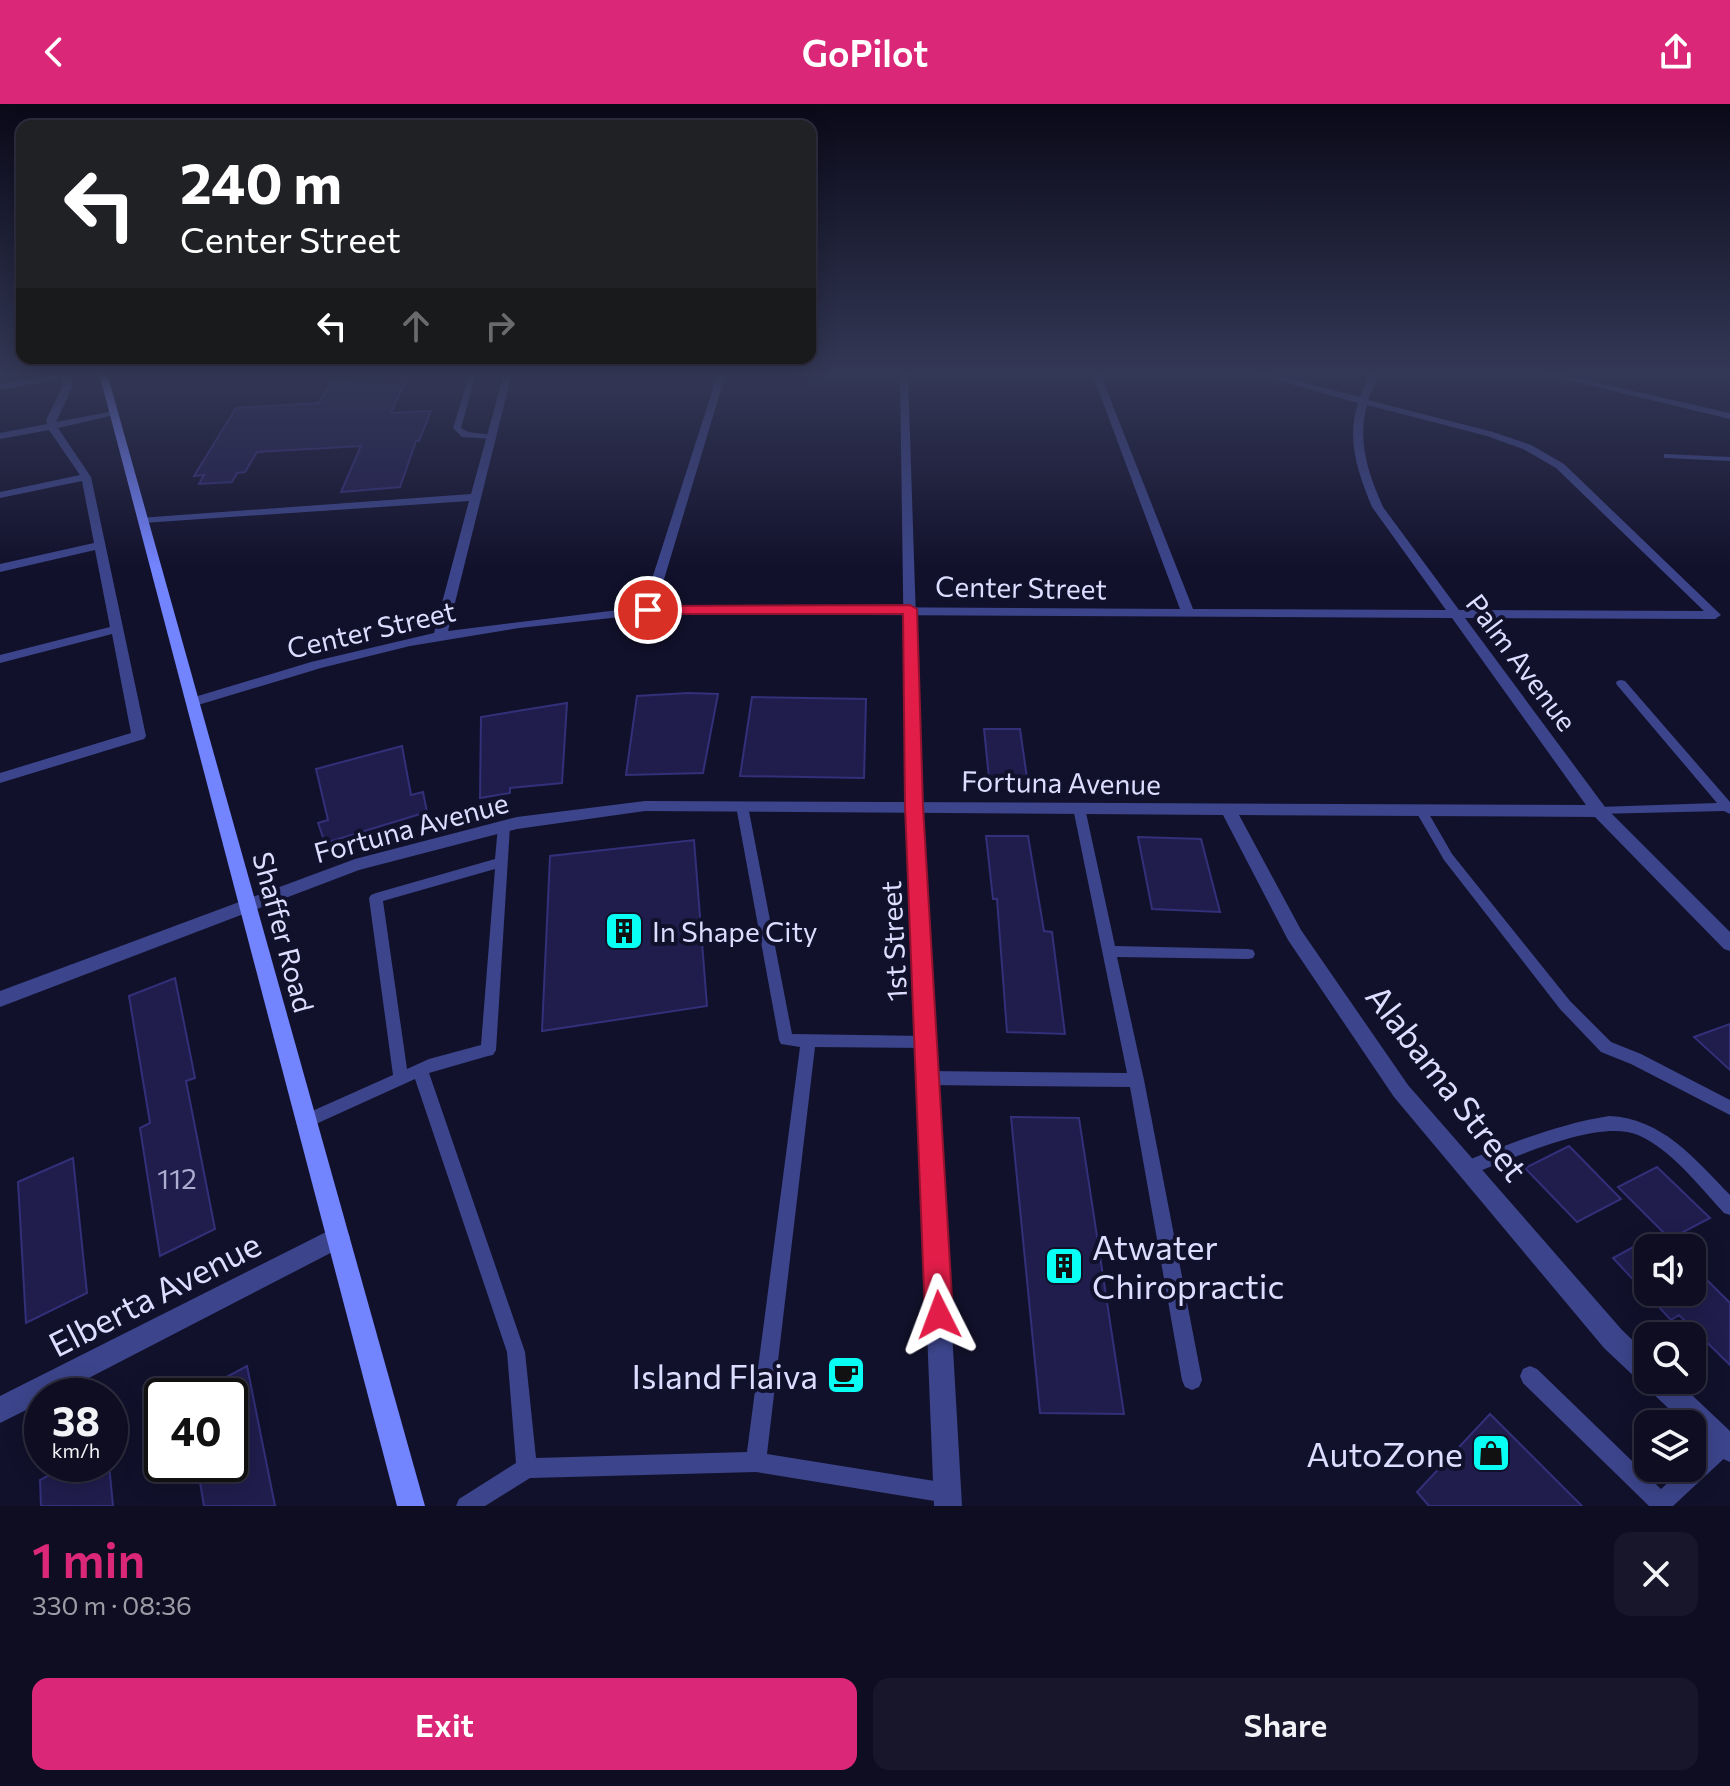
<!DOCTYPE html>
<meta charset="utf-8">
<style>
:root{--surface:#0e0d21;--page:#17162a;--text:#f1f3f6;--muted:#9b9ca5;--line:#2e2d3f;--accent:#db2777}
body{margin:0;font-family:Commissioner,sans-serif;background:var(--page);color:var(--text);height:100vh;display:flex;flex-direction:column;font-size:30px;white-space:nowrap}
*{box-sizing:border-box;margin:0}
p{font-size:26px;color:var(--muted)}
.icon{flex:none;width:44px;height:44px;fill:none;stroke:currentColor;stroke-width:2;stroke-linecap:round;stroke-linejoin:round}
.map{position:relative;height:1402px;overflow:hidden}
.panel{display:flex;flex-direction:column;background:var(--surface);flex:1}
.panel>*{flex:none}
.top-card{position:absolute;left:16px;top:16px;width:800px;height:244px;border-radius:16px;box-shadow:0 4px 20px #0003,0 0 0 2px var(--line);background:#202124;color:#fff;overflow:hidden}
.controls{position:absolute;left:1634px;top:1130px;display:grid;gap:16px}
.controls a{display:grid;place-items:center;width:72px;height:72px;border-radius:16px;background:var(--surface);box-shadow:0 4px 20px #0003,0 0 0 2px var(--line);font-size:40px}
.speed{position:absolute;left:24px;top:1274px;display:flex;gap:16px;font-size:40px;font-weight:700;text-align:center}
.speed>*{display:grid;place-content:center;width:104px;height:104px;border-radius:50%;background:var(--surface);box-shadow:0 4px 20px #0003,0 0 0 2px var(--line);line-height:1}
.speed small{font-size:20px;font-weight:400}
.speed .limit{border:4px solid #111;border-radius:12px;background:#fff;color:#111}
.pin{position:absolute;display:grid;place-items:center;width:68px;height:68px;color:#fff;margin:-34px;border:4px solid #fff;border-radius:50%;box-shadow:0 2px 8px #0007}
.me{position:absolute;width:88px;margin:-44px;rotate:357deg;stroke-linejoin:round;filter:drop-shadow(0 0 6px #0008)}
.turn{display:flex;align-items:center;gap:28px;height:168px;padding:0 32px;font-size:36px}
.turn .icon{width:104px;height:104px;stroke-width:2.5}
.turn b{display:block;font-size:56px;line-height:68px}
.lanes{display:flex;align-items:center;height:76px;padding:0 32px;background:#0003;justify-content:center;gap:40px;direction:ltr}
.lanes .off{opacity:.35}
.round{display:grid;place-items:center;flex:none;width:84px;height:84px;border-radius:16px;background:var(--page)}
.head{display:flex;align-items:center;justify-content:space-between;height:136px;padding:0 32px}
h1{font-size:48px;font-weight:600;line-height:60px;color:var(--accent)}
.button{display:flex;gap:16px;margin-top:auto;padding:16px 32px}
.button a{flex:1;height:92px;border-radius:16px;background:var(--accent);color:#fff;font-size:32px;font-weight:600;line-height:92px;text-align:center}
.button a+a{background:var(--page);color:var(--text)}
header{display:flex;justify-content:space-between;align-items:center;height:104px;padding:0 32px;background:var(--accent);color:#fff;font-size:36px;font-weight:600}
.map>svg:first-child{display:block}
.building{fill:#201d4d;stroke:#332f79;stroke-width:2}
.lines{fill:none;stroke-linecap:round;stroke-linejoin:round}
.service{fill:#3c458b;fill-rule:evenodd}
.minor{fill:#3c458b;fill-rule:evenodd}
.tertiary{fill:#3c458b;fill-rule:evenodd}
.secondary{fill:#7384ff;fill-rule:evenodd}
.route{fill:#e11d48;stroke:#92132f;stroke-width:2}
.labels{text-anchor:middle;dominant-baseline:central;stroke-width:8;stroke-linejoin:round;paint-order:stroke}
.street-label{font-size:28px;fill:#dcddff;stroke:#12112c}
.poi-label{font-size:28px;fill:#dcddff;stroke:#12112c;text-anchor:start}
.near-number-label{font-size:28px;fill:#adadd2}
.near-street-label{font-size:34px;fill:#dcddff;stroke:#12112c}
.near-poi-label{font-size:34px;fill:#dcddff;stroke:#12112c;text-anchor:end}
</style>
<header><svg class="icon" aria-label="back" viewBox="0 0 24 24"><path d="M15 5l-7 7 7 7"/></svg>GoPilot<svg class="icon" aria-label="share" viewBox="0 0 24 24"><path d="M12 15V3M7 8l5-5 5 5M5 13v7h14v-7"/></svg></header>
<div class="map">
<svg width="1730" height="1402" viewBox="0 0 1730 1402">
<rect width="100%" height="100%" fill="#12112c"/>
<path class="building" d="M 407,274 L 391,309 L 431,307 L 419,337 L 416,337 L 400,383 L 341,388 L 361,342 L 257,348 L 245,368 L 237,369 L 232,378 L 199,380 L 204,371 L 194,372 L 236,304 L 319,299 L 331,278 Z
M 688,589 L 718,590 L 703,669 L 626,671 L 637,592 Z
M 752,593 L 866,595 L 864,674 L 740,672 Z
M 567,599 L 562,679 L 510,684 L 510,689 L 480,694 L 481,613 Z
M 984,625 L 1020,625 L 1027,674 L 989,674 Z
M 402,642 L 411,691 L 423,688 L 427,708 L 325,739 L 318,719 L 328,716 L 316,665 Z
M 986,732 L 1028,732 L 1044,827 L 1052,828 L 1065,930 L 1007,928 L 997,795 L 993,795 Z
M 1138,733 L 1201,735 L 1220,808 L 1152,805 Z
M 694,736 L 707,902 L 542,927 L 550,752 Z
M 175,874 L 195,974 L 186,977 L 215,1125 L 160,1152 L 140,1024 L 150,1019 L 129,892 Z
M 1730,920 L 1730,966 L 1694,933 Z
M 1011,1013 L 1079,1014 L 1124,1310 L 1040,1309 Z
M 1569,1042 L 1621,1095 L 1577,1118 L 1525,1064 Z
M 73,1054 L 87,1189 L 26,1219 L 18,1078 Z
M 1657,1063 L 1710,1114 L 1670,1135 L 1618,1083 Z
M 1648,1135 L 1648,1188 L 1692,1188 L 1692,1161 L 1730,1199 L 1730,1261 L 1679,1211 L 1671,1216 L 1613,1154 Z
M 836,1261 L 857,1261 L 857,1282 L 835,1282 Z
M 247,1262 L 275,1402 L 204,1402 L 197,1360 L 230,1360 L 230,1292 L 191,1292 Z
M 1490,1310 L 1582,1402 L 1429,1402 L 1417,1388 Z
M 69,1360 L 109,1360 L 113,1402 L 41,1402 L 40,1376 Z"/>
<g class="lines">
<path class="service" d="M 470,269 L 476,269 L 461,324 C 471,332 484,327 495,333 L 494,335 L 462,333 L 453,324 Z
M 1664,350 L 1730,353 L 1730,357 L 1667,354 L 1664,354 Z
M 1621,576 L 1625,577 L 1730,698 L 1730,710 L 1724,707 L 1595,710 L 1593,707 L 1599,703 L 1717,699 L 1617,581 L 1616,579 L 1617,577 Z
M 742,698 L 748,702 L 792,930 L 926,932 L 931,934 L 933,938 L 931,942 L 926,944 L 815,943 L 767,1350 L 947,1379 L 954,1382 L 957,1389 L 954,1396 L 947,1399 L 756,1368 L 530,1374 L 485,1402 L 456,1402 L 459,1395 L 516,1359 L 507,1248 L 415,975 L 307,1024 L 301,1022 L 299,1017 L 301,1012 L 393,971 L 369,794 L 371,791 L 376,789 L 495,755 L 498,722 L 504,718 L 510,722 L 496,946 L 493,951 L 488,952 L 429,969 L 525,1248 L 536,1354 L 747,1348 L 800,943 L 781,940 L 779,936 L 736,702 ZM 495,765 L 481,941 L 429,955 L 407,965 L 383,797 Z
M 1079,700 L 1085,704 L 1115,842 L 1248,845 L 1253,846 L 1255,850 L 1253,854 L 1248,855 L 1117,853 L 1144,976 L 1202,1276 L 1199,1283 L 1192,1286 L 1185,1283 L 1182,1276 L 1130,983 L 927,981 L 922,979 L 919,974 L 922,969 L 927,967 L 1127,969 L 1073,704 Z
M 1421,702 L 1425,703 L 1452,750 L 1570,897 L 1611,938 L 1641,950 L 1730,996 L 1730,1011 L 1631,960 L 1601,948 L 1560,905 L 1444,756 L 1415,706 Z
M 1609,1012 C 1662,1014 1695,1055 1730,1091 L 1730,1111 L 1724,1109 C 1699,1082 1672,1046 1638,1031 C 1597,1014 1507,1057 1467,1072 L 1461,1069 L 1459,1064 L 1461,1059 C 1509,1040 1558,1020 1609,1012 Z
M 1530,1262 L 1537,1265 L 1661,1385 L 1684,1364 L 1692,1364 L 1692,1357 L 1718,1333 L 1725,1330 L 1730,1332 L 1730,1349 L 1673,1402 L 1649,1402 L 1523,1279 L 1520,1272 L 1523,1265 Z"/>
<path class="minor" d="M 61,269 L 69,269 L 73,282 L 56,318 L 114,307 L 119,310 L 58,324 L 91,373 L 146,632 L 144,635 L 0,679 L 0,669 L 131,629 L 112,530 L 0,559 L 0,551 L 110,523 L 95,446 L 0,468 L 0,460 L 94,439 L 82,377 L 0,394 L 0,388 L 80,371 L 49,326 L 0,335 L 0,329 L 47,320 L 46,316 L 63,282 L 62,275 L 0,286 L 0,280 Z
M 504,269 L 512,269 L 448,527 L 643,503 L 718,269 L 726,269 L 656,502 L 1180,505 L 1092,269 L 1100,269 L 1193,505 L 1446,506 L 1372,403 C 1358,369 1346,335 1358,299 L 1251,269 L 1266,269 L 1360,293 L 1370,269 L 1379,269 L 1368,296 L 1493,328 L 1531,341 L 1564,360 L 1721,511 L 1715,515 L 1465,514 L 1605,703 L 1730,828 L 1730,847 L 1724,845 L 1595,713 L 1239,711 L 1301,826 L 1408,981 L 1622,1226 L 1648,1251 L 1648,1276 L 1676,1276 L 1730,1327 L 1730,1358 L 1721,1354 L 1692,1327 L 1692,1320 L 1685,1320 L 1648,1285 L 1646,1280 L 1639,1277 L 1604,1244 L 1394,993 L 1288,836 L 1223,711 L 645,707 L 517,725 L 359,766 L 0,903 L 0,887 L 355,755 L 517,713 L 645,697 L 1586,701 L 1452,514 L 648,510 L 519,524 L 410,542 L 321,564 L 198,601 L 188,601 L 186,598 L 188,595 L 311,558 L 434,529 L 469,397 L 143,419 L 139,418 L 139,414 L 471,390 ZM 1367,301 L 1487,332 L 1523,345 L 1556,364 L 1704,507 L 1459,506 L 1383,403 C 1368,369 1357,337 1367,301 Z
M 1538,269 L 1554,269 L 1730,309 L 1730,315 Z
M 338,1122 L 346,1125 L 350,1133 L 346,1141 L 54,1292 L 42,1292 L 42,1298 L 0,1319 L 0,1292 Z"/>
<path class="tertiary" d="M 900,269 L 908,269 L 922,702 L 962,1402 L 934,1402 L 906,702 Z"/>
<path class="secondary" d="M 99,269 L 107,269 L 425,1402 L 397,1402 Z"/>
</g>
<linearGradient id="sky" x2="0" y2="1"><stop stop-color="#0a0918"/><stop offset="0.58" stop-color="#333856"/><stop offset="1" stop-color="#333856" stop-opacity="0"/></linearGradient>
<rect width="1730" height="465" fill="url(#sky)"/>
<path class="route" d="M 910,501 L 917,505 L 923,702 L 953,1211 L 949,1221 L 939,1225 L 929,1221 L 925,1211 L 905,702 L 903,510 L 648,510 L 641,506 L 648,502 Z"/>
<defs>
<symbol id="building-square" viewBox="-11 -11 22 22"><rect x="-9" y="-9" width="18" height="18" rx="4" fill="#08fff3" stroke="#12112c"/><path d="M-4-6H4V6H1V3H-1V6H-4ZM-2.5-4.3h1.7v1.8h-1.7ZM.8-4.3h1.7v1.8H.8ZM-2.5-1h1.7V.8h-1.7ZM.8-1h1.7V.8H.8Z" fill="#111"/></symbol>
<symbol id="cafe-square" viewBox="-11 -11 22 22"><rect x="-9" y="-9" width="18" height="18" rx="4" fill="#08fff3" stroke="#12112c"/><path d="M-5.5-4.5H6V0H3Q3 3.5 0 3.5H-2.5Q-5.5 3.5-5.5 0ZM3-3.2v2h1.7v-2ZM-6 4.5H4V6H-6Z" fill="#111"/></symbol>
<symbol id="shop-square" viewBox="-11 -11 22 22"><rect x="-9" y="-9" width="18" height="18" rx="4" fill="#08fff3" stroke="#12112c"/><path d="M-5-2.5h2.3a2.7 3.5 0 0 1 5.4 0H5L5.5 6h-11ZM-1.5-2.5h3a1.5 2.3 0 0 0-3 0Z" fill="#111"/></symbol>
</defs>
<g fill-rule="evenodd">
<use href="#building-square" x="602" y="805" width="44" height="44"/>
<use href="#building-square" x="1042" y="1140" width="44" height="44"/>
<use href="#cafe-square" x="824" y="1249" width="44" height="44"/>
<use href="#shop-square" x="1469" y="1327" width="44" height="44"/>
</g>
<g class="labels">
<g class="street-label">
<text transform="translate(1021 483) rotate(1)">Center Street</text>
<text transform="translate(371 525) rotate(-13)">Center Street</text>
<text transform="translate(1522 558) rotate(53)">Palm Avenue</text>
<text transform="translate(1061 678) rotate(1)">Fortuna Avenue</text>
<text transform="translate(411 723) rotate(-15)">Fortuna Avenue</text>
<text transform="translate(284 828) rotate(75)">Shaffer Road</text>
<text transform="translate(893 837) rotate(-93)">1st Street</text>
</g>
<g class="poi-label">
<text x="652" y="827">In Shape City</text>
</g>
<g class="near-number-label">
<text x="177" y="1074">112</text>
</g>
<g class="near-street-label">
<text transform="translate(1448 978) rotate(52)">Alabama Street</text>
<text transform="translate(154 1189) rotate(-27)">Elberta Avenue</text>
</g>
<g class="near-poi-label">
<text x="1092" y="1142" text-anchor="start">Atwater<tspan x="1092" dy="39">Chiropractic</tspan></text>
<text x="818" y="1271">Island Flaiva</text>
<text x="1463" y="1349">AutoZone</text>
</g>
</g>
</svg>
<div class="controls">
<a><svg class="icon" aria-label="sound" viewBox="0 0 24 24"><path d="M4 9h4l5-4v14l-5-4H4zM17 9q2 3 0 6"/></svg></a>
<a><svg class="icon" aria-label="search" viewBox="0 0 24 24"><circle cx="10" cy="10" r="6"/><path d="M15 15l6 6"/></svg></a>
<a><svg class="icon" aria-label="layers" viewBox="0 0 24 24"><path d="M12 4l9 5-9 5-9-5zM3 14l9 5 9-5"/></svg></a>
</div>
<div class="speed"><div>38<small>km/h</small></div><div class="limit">40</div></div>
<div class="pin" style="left:648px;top:506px;background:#d93025"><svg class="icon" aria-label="arrive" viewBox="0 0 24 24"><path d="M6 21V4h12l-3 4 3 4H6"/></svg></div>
<svg class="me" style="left:939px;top:1211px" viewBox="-20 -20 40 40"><path d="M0-17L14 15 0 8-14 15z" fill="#e11d48" stroke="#fff" stroke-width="4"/></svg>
<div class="top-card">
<div class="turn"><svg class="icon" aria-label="left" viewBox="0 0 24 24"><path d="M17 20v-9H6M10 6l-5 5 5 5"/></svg><div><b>240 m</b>Center Street</div></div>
<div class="lanes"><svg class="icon" aria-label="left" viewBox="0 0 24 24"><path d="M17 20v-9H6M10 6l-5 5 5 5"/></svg><svg class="icon off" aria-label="ahead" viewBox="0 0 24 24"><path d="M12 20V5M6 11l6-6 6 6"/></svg><svg class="icon off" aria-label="right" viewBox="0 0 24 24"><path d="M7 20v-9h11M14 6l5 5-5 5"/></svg></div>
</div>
</div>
<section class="panel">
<div class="head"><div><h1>1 min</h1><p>330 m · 08:36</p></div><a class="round"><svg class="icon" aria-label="close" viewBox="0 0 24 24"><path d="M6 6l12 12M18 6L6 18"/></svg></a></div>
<div class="button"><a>Exit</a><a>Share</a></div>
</section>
